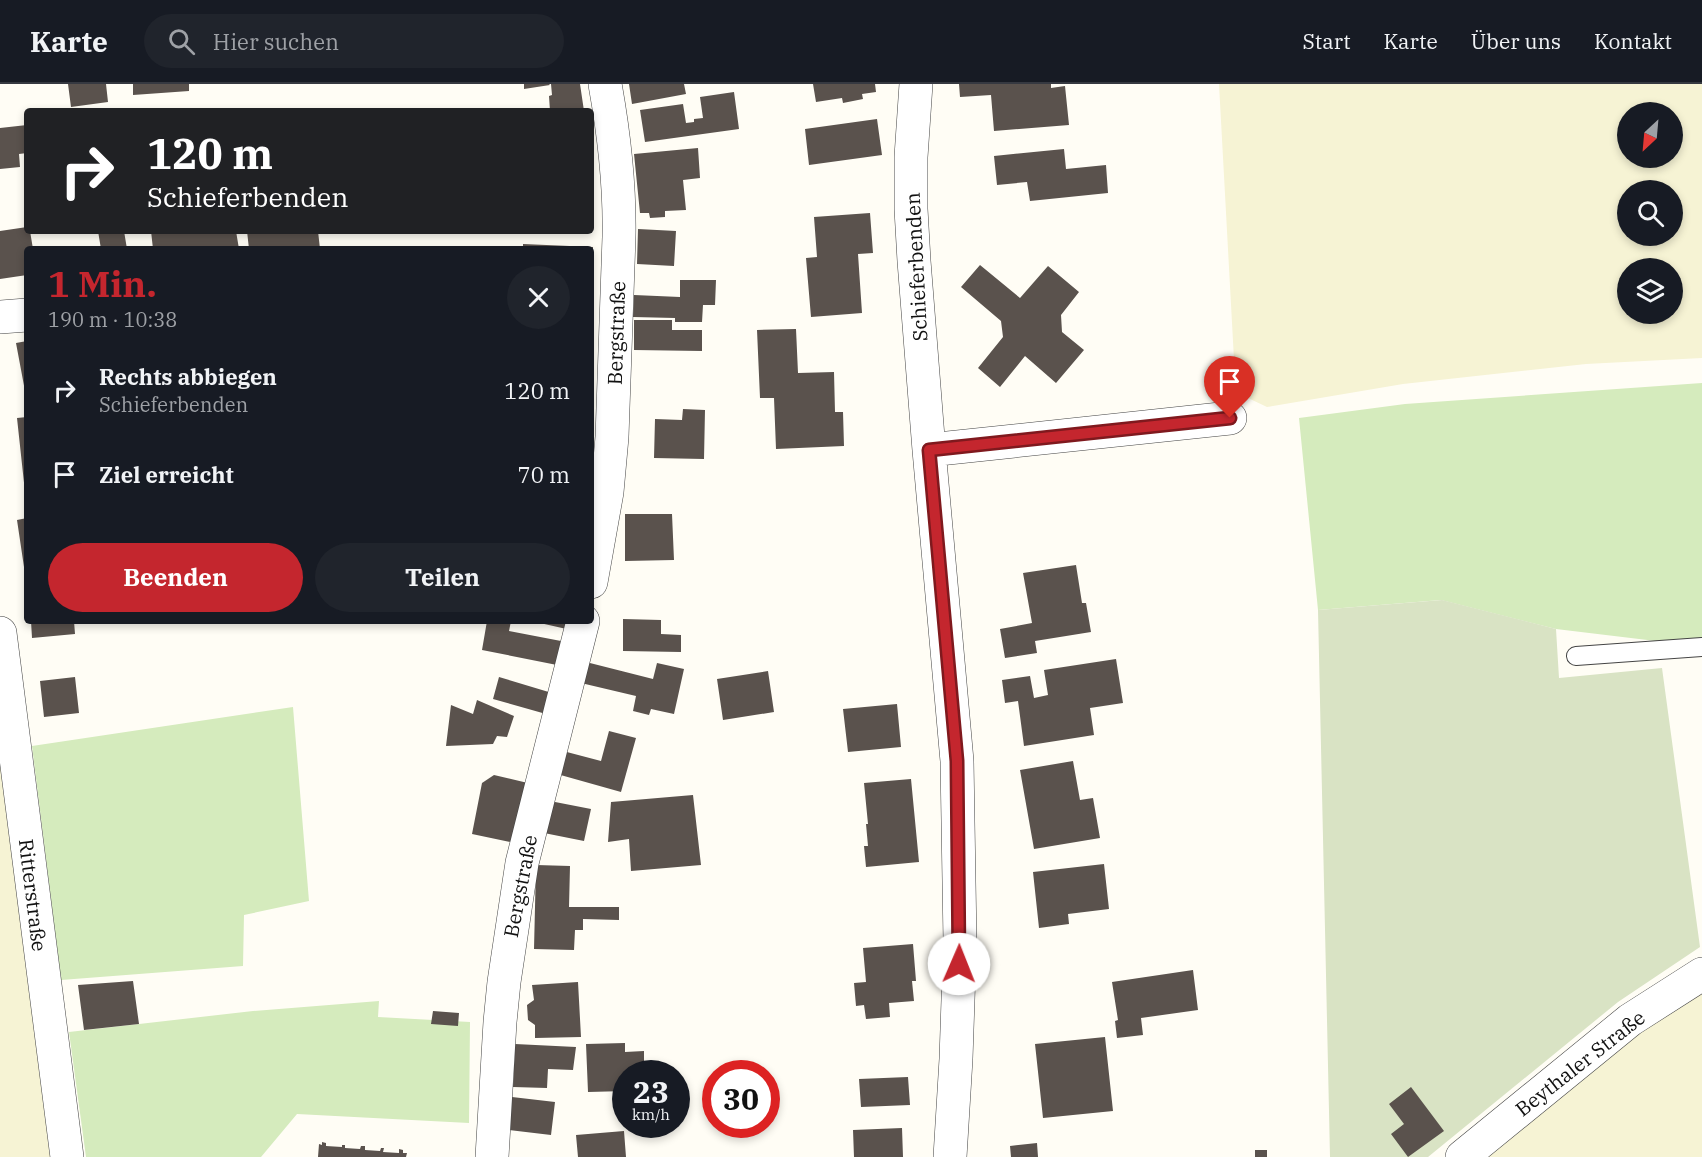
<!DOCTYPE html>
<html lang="de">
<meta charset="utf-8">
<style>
:root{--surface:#171b24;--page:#20242c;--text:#f1f3f6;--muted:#9ea1a6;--line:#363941;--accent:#c4262e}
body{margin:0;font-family:"IBM Plex Serif",serif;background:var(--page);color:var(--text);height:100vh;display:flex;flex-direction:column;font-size:22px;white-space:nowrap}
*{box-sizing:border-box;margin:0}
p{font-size:20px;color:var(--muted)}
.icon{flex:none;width:33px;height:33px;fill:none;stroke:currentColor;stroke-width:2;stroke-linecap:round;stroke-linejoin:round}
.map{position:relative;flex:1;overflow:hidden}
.panel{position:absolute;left:24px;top:162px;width:570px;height:378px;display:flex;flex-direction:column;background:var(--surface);border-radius:6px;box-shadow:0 3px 9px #0003}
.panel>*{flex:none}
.hud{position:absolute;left:24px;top:24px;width:570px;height:126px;border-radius:6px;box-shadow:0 3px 9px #0003;background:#202124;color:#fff;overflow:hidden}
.needle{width:39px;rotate:206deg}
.fabs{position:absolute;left:1617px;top:18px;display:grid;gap:12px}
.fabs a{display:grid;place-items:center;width:66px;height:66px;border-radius:50%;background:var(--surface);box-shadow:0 3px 9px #0003;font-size:30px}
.speed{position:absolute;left:612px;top:976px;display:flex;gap:12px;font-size:30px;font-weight:700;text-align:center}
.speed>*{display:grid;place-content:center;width:78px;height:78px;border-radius:50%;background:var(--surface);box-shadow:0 3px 9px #0003;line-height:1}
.speed small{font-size:15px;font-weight:400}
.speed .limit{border:9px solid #d22;background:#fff;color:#111}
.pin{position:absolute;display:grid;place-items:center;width:51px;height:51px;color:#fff;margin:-62px -26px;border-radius:50% 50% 50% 0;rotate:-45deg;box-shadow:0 0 6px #0007}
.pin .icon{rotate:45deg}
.me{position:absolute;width:66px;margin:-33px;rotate:1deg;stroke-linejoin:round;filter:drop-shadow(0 0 4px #0008)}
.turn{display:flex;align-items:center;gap:21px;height:126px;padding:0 24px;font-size:27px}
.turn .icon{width:78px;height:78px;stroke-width:2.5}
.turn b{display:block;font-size:42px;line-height:51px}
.round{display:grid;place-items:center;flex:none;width:63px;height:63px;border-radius:32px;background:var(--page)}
.summary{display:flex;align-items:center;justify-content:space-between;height:102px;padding:0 24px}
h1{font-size:36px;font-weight:800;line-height:45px;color:var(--accent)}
.button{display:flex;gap:12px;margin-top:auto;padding:12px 24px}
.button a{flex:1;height:69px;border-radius:36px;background:var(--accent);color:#fff;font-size:24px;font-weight:800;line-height:69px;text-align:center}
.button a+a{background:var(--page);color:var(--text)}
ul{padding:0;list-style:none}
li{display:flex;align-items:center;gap:18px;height:84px;padding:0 24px}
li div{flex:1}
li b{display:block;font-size:22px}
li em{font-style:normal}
header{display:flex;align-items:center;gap:36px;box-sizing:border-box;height:84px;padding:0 30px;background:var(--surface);border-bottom:2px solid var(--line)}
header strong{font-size:28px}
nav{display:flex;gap:33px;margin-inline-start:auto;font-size:21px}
.search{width:420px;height:54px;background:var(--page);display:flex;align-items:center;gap:15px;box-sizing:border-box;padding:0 21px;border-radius:33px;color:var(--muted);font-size:22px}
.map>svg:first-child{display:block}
.farmland{fill:#f6f3d4;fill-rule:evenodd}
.green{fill:#d5ebbd}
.cemetery{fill:#d9e3c4}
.building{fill:#5a524d}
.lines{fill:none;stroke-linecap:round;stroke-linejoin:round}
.service-casing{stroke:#444;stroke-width:20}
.minor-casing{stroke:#444;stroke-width:34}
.service{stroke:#fff;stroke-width:18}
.minor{stroke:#fff;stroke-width:33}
.route-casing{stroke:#7f191e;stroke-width:15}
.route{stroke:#c4262e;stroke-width:10}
.labels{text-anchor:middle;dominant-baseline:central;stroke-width:6;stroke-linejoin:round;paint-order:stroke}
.street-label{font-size:20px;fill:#111;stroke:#fff}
</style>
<header>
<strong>Karte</strong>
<div class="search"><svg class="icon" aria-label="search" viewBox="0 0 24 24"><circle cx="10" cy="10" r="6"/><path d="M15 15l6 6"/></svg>Hier suchen</div>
<nav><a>Start</a><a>Karte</a><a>Über uns</a><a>Kontakt</a></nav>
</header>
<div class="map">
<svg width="1702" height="1073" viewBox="0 0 1702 1073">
<rect width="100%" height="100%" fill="#fffdf5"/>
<path class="farmland" d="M 1219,0 L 1702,0 L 1702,274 L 1586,280 L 1403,300 L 1267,323 L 1248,314 L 1235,294 ZM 1628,28 L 1672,28 L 1672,74 L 1628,74 ZM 1628,106 L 1672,106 L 1672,152 L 1628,152 ZM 1628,184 L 1672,184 L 1672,230 L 1628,230 Z
M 0,655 L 53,1073 L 0,1073 Z
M 1702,907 L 1702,1073 L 1486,1073 L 1639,948 Z"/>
<path class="green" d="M 1702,299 L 1702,555 L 1664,558 L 1556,545 L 1441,516 L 1318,526 L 1299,334 L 1405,320 Z
M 293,623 L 309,817 L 244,831 L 243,882 L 61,896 L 32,662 Z
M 379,917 L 378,933 L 470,938 L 469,1039 L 297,1030 L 261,1073 L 86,1073 L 69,948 L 253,927 Z"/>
<path class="cemetery" d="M 1442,516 L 1556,545 L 1559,594 L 1662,584 L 1700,863 L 1618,918 L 1428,1073 L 1330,1073 L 1318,526 Z"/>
<path class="building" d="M 68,0 L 106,0 L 108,18 L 71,23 Z
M 133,0 L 189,0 L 189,7 L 133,11 Z
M 524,0 L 549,0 L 550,1 L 524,5 Z
M 551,0 L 580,0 L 584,27 L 550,27 L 549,12 L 552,11 Z
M 629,0 L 684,0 L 686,10 L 632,20 Z
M 813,0 L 875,0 L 876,8 L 862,10 L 863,15 L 843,19 L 842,14 L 816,18 Z
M 959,0 L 1051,0 L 1051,4 L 1065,2 L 1069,41 L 994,47 L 991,11 L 960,13 Z
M 734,8 L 739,45 L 645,58 L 640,26 L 683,20 L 686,39 L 694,38 L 694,35 L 703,34 L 700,13 Z
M 877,35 L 882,71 L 809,81 L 805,45 Z
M 27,41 L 27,69 L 19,70 L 20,83 L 0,85 L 0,44 Z
M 698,64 L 700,94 L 683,96 L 686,126 L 665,127 L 665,133 L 650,134 L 649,129 L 640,129 L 634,70 Z
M 1064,65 L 1066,85 L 1106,81 L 1108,109 L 1030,117 L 1027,98 L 997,101 L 994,72 Z
M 870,129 L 873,169 L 858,170 L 862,229 L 811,233 L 806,174 L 817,173 L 814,133 Z
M 27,143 L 27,147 L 30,147 L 33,165 L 27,165 L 27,191 L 0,195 L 0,147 Z
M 638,145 L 676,147 L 674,182 L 637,180 Z
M 98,147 L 124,147 L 127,165 L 101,165 Z
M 151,147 L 197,147 L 197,150 L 236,147 L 239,165 L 153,165 Z
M 247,147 L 318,147 L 320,165 L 249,165 Z
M 523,160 L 593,163 L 593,165 L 523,165 Z
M 980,181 L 1020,214 L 1048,182 L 1079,208 L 1061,231 L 1062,248 L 1084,266 L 1056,299 L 1025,272 L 1000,303 L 978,284 L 1003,253 L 1001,237 L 961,203 Z
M 680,196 L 716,196 L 715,221 L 703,221 L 702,238 L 675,238 L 675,234 L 633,233 L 634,211 L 680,213 Z
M 634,236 L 672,236 L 672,246 L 702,246 L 702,267 L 634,266 Z
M 796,245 L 798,289 L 834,288 L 835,328 L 843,328 L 844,362 L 776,365 L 774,314 L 760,314 L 757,246 Z
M 27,257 L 27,307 L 25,307 L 16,259 Z
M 683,325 L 705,326 L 704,375 L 654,374 L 655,335 L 682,336 Z
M 27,333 L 27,408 L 25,408 L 17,334 Z
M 625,430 L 672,430 L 674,476 L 625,477 Z
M 27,434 L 27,483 L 24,483 L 17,436 Z
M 1076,481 L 1082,519 L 1086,519 L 1091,548 L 1035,557 L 1037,569 L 1005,574 L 1000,545 L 1032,539 L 1023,489 Z
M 623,535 L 661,536 L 661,550 L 681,551 L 681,568 L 623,567 Z
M 31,537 L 74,537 L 75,550 L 32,554 Z
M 487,537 L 511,537 L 509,547 L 561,557 L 557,581 L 482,566 Z
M 531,537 L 572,537 L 571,546 Z
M 1116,575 L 1123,619 L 1090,624 L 1094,651 L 1024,662 L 1018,617 L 1005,619 L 1002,596 L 1030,592 L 1034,614 L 1048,611 L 1044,586 Z
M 586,578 L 653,595 L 657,579 L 684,585 L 674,630 L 651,625 L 649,631 L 633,627 L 636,612 L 581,599 Z
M 768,587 L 774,628 L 723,636 L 717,595 Z
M 75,593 L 79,629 L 44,633 L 40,597 Z
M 499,593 L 552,609 L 546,630 L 493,615 Z
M 477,616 L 514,632 L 507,653 L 497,652 L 493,660 L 446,662 L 451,621 L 473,630 Z
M 897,620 L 901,663 L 848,668 L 843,625 Z
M 609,647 L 636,654 L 621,708 L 557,690 L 563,667 L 601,677 Z
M 1073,677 L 1080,716 L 1093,714 L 1100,754 L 1034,765 L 1020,686 Z
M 494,691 L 532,700 L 520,760 L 472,750 L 482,699 Z
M 911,695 L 919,778 L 866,783 L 864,762 L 868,762 L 866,740 L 868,740 L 864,699 Z
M 693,711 L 701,781 L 631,787 L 629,755 L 608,758 L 611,718 Z
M 550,717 L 591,725 L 584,757 L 544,749 Z
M 1104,780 L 1109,825 L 1068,830 L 1069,840 L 1039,844 L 1033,788 Z
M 536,781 L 570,782 L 569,823 L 619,823 L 619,836 L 583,835 L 583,846 L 575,846 L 574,866 L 534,865 Z
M 913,860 L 916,897 L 912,897 L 914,917 L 889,919 L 890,933 L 866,935 L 864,921 L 856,922 L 854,899 L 866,898 L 863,864 Z
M 1193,886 L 1198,926 L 1141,934 L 1143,951 L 1117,954 L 1115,937 L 1118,936 L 1112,898 Z
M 133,897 L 139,940 L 84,946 L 78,901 Z
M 578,898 L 581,953 L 535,954 L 535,941 L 528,936 L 527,921 L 534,916 L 532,901 Z
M 433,927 L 459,929 L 458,942 L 431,940 Z
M 1105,953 L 1113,1027 L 1043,1034 L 1035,960 Z
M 625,959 L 625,968 L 644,967 L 644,982 L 656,981 L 656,990 L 626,990 L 626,1007 L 588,1008 L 586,960 Z
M 515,960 L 576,963 L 573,986 L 548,985 L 547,1004 L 513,1003 Z
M 908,993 L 910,1021 L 861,1023 L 859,995 Z
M 1411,1003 L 1444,1047 L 1408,1073 L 1391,1050 L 1404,1040 L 1389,1020 Z
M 512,1013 L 555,1018 L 551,1051 L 509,1046 Z
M 902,1044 L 903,1073 L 854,1073 L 853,1046 Z
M 624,1047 L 626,1073 L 578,1073 L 576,1051 Z
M 322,1058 L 326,1059 L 326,1062 L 342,1063 L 342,1061 L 345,1061 L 345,1064 L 360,1065 L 361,1062 L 365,1062 L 365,1066 L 380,1067 L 381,1064 L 384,1064 L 383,1068 L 399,1069 L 399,1065 L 403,1066 L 403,1069 L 407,1069 L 406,1073 L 318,1073 L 319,1060 L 322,1061 Z
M 1037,1059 L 1038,1073 L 1011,1073 L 1010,1062 Z
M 1255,1066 L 1267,1066 L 1267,1073 L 1255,1073 Z"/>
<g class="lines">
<defs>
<path id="service" d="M 1576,572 L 1702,563"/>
<path id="minor" d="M 916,0 L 911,73 L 911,125 L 914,177 L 929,366 L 957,677 L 960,857 L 956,975 L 950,1073
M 0,233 L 27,231
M 929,366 L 1230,334
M 591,498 L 607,408 L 612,353 L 619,153 C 620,102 614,50 605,0
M 0,549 L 67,1073
M 492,1073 L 500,938 L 504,898 L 522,779 L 583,537
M 1462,1073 L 1630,936 L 1702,890"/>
</defs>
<use href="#service" class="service-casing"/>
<use href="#minor" class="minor-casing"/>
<use href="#service" class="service"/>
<use href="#minor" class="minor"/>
</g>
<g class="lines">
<defs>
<path id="route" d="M 959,880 L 957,677 L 929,366 L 1230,334"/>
</defs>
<use href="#route" class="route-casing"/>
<use href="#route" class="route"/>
</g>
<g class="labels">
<g class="street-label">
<text transform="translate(916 183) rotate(-93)">Schieferbenden</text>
<text transform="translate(616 249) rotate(-88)">Bergstraße</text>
<text transform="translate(520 802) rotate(-79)">Bergstraße</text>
<text transform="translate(33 811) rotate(83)">Ritterstraße</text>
<text transform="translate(1580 979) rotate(-38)">Beythaler Straße</text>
</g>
</g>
</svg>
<div class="fabs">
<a><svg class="needle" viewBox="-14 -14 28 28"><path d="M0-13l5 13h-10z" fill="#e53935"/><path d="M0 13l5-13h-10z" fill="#9ea1a6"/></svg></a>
<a><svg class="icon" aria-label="search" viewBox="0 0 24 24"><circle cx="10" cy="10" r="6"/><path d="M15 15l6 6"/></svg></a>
<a><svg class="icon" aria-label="layers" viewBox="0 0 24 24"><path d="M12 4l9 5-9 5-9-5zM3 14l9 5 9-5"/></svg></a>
</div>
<div class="speed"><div>23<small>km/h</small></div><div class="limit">30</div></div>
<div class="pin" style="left:1230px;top:334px;background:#d93025"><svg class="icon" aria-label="arrive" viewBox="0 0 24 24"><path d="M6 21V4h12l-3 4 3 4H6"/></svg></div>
<svg class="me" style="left:959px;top:880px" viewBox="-20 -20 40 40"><circle r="19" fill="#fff"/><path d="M0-13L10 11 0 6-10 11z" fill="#c4262e"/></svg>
<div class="hud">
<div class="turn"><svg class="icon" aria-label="right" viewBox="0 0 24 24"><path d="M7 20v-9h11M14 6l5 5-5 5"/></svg><div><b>120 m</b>Schieferbenden</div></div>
</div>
<section class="panel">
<div class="summary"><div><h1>1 Min.</h1><p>190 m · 10:38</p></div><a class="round"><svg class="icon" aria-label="close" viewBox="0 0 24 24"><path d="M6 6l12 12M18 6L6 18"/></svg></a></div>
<ul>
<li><svg class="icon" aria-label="right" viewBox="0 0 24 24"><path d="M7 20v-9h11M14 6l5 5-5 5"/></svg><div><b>Rechts abbiegen</b><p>Schieferbenden</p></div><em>120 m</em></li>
<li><svg class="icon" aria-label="arrive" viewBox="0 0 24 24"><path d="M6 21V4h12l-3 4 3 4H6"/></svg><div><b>Ziel erreicht</b></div><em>70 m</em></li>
</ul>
<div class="button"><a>Beenden</a><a>Teilen</a></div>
</section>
</div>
